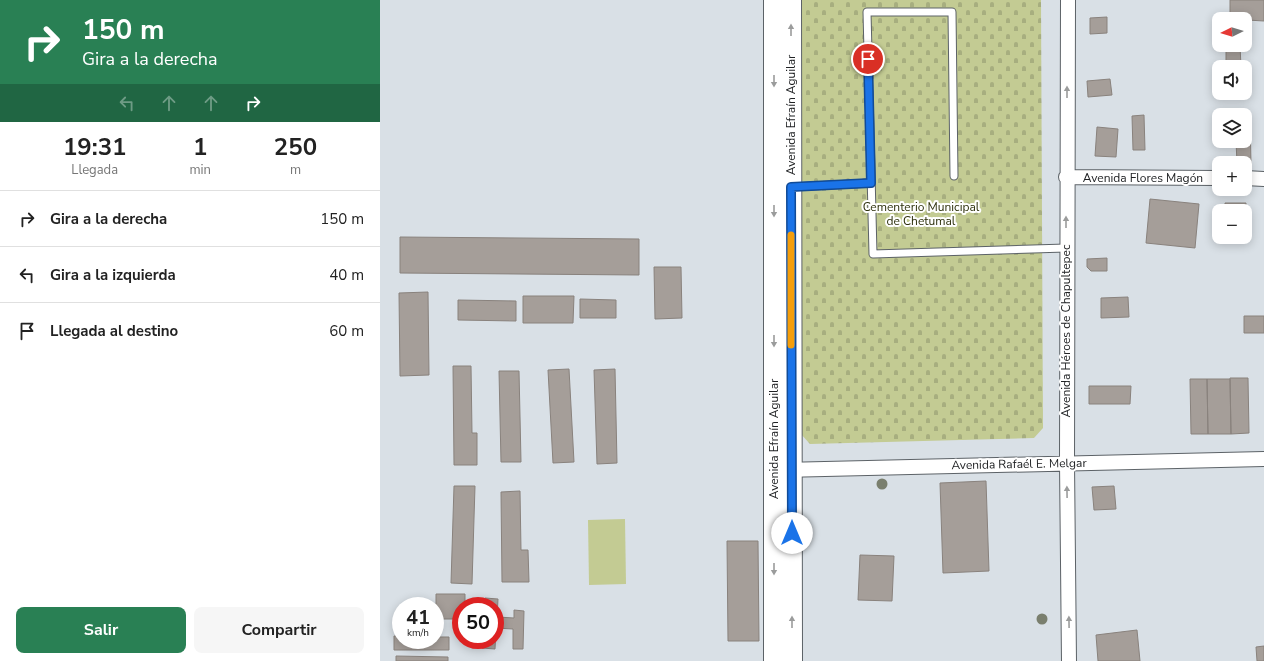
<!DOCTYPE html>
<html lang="es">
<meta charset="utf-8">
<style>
:root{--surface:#fff;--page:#f6f6f6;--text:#222;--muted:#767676;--line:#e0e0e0;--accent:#298054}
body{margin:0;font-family:"Nunito Sans",sans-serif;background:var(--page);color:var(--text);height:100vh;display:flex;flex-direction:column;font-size:15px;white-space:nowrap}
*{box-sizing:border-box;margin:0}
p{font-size:13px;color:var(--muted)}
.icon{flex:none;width:22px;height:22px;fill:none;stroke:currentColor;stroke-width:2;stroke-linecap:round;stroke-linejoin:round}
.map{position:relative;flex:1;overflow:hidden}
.details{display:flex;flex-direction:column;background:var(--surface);width:380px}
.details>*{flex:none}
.banner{background:#298054;color:#fff;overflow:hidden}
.needle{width:26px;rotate:265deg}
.controls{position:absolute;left:832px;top:12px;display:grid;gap:8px}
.controls a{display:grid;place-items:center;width:40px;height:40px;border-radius:8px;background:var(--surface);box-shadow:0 2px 10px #0003;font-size:20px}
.speed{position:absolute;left:12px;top:597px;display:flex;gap:8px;font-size:20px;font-weight:700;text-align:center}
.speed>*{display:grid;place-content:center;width:52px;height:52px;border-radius:50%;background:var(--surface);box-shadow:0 2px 10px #0003;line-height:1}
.speed small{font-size:10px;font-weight:400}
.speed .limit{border:6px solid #d22;background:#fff;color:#111}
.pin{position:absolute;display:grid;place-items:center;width:34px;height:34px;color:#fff;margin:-17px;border:2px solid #fff;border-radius:50%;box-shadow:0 1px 4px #0007}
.me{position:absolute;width:44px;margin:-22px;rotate:0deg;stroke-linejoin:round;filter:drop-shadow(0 0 3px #0008)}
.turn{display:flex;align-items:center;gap:14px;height:84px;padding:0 16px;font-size:18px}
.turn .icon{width:52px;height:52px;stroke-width:2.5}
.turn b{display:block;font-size:28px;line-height:34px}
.lanes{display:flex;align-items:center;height:38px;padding:0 16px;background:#0003;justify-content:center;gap:20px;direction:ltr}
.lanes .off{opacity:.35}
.eta{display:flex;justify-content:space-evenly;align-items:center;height:68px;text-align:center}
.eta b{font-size:24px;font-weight:700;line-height:28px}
.primary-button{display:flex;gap:8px;margin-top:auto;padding:8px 16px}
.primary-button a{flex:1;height:46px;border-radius:8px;background:var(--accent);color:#fff;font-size:16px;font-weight:700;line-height:46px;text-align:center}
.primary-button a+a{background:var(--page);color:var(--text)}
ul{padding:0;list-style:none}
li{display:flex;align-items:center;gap:12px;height:56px;padding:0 16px;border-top:1px solid var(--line)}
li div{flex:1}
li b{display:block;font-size:15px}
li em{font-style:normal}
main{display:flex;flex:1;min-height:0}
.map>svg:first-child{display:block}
.cemetery{fill:url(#cemetery-stones)}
.pitch{fill:#c3cb93}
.building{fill:#a59e99;stroke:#89827d}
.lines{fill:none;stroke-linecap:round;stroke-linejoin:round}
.service-casing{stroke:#5c6267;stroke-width:9}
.minor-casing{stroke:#5c6267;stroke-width:16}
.secondary-casing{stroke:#5c6267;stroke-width:22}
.service{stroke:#fff;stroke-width:7}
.minor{stroke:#fff;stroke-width:14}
.secondary{stroke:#fff;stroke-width:20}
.tree{fill:#7a7f6e}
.oneway{fill:#9b9c9c}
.route-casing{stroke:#114b97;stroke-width:10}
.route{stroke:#1a73e8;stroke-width:7}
.slow{stroke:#f59e0b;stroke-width:7}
.labels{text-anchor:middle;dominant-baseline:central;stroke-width:4;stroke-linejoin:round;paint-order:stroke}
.street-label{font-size:12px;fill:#202224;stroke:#fff}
.park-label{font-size:12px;fill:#2d300c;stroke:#fff}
</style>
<main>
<section class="details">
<div class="banner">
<div class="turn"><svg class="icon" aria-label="right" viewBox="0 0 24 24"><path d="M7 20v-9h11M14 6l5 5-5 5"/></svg><div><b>150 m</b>Gira a la derecha</div></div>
<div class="lanes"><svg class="icon off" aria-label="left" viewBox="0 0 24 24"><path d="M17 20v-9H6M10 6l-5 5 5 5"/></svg><svg class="icon off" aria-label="ahead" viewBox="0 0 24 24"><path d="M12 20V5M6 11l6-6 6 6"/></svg><svg class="icon off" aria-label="ahead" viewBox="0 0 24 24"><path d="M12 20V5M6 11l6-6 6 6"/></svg><svg class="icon" aria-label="right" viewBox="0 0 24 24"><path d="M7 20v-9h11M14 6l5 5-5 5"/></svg></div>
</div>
<div class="eta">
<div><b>19:31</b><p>Llegada</p></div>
<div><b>1</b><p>min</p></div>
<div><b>250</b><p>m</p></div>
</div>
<ul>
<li><svg class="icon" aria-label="right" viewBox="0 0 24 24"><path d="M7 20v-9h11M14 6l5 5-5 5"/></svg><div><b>Gira a la derecha</b></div><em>150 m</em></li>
<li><svg class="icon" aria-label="left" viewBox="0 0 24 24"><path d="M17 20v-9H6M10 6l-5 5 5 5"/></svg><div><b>Gira a la izquierda</b></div><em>40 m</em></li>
<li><svg class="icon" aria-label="arrive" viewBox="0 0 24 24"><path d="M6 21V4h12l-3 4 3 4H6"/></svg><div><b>Llegada al destino</b></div><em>60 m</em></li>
</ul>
<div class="primary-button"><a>Salir</a><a>Compartir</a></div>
</section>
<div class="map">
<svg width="884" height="661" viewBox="0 0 884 661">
<defs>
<pattern id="cemetery-stones" width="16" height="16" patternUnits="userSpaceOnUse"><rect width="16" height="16" fill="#c3cb93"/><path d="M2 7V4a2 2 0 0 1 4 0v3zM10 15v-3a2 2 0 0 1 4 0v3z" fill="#a7ae7f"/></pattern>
</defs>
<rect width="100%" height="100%" fill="#d9e0e6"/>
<path class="cemetery" d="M 419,0 L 661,0 L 663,428 L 654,438 L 430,444 L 420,433 Z"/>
<path class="pitch" d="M 245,519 L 246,584 L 209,585 L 208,520 Z"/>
<path class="building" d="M 850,0 L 884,0 L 884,21 L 850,19 Z
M 727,17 L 727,33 L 710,34 L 710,18 Z
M 846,45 L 860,45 L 861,67 L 846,67 Z
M 730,79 L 732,95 L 708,97 L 707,81 Z
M 764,115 L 765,150 L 753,150 L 752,116 Z
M 870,116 L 871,164 L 857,163 L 856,141 L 865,141 L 865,117 Z
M 717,127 L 738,129 L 736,157 L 715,156 Z
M 770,199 L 819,204 L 815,248 L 766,243 Z
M 845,203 L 866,203 L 866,228 L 865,211 L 845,211 Z
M 20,237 L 259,239 L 259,275 L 20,273 Z
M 727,258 L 727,271 L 711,271 L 707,267 L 707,259 Z
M 274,267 L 301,267 L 302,318 L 275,319 Z
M 48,292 L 49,375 L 20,376 L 19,293 Z
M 143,296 L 194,296 L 193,323 L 143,323 Z
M 748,297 L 749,317 L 721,318 L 721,298 Z
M 200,299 L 236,300 L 236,318 L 200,318 Z
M 78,300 L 136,301 L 136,321 L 78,320 Z
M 864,316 L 884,316 L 884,333 L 864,333 Z
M 73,366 L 91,366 L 92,433 L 97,433 L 97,465 L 74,465 Z
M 189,369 L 194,462 L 173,463 L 168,370 Z
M 235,369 L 237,463 L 217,464 L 214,370 Z
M 119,371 L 139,371 L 141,462 L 121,462 Z
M 868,378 L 869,433 L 851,434 L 850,378 Z
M 810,379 L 827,379 L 828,434 L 811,434 Z
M 827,379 L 850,379 L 851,434 L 828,434 Z
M 709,386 L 751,386 L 750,404 L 709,404 Z
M 606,481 L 609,571 L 563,573 L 560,483 Z
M 74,486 L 95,486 L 92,584 L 71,583 Z
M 734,486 L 736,509 L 714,510 L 712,487 Z
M 140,491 L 141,550 L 148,550 L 149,582 L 122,582 L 121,492 Z
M 347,541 L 378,541 L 379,641 L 348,641 Z
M 480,555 L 514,556 L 512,601 L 478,600 Z
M 56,594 L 85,594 L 85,606 L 81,606 L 81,619 L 56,619 Z
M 105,598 L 118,599 L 117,617 L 134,618 L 134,610 L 144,611 L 143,649 L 133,649 L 133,629 L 116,628 L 115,649 L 102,648 L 103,640 L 115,640 L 115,606 L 104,606 Z
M 757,630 L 760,661 L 718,661 L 716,635 Z
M 14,636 L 21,636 L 21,640 L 55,640 L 55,637 L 69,637 L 69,650 L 14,650 Z
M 884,646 L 884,661 L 877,661 L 876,647 Z
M 16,656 L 68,657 L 68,661 L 16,661 Z"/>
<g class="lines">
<defs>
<path id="service" d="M 574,176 L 572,12 L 487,12 L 493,254 L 686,248
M 413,187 L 491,183"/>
<path id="minor" d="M 688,0 L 687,463 L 689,661
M 686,177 L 839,178
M 865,178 L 884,179
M 402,470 L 884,459"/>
<path id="secondary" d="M 394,0 L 394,661
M 411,0 L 412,661"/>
</defs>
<use href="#service" class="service-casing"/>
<use href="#minor" class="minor-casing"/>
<use href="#secondary" class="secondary-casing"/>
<use href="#service" class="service"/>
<use href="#minor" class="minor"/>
<use href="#secondary" class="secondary"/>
</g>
<g class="tree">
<circle cx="502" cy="484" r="5.5"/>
<circle cx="662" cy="619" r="5.5"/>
</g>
<defs><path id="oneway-solid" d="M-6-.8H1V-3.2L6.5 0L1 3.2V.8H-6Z"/></defs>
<g class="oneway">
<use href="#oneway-solid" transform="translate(411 30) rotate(-90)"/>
<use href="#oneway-solid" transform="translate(394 81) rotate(90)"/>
<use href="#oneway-solid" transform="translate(687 92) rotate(-90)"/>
<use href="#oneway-solid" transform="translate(394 211) rotate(90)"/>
<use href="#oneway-solid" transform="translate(686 222) rotate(-90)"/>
<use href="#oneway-solid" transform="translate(394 341) rotate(90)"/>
<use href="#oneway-solid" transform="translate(687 492) rotate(-91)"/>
<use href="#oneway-solid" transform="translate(394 569) rotate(90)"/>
<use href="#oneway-solid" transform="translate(412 622) rotate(-90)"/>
<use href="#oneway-solid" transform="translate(689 622) rotate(-91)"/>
</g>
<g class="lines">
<defs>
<path id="route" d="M 412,533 L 411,187 L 491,183 L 488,59"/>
</defs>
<use href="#route" class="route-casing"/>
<use href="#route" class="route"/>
<path class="slow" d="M 411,235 L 411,345"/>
</g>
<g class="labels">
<g class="street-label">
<text transform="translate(411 115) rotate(-90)">Avenida Efraín Aguilar</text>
<text x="763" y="178">Avenida Flores Magón</text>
<text transform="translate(686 331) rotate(-90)">Avenida Héroes de Chapultepec</text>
<text transform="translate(394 439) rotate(-90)">Avenida Efraín Aguilar</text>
<text transform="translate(639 464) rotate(-1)">Avenida Rafaél E. Melgar</text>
</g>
<g class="park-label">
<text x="541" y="207">Cementerio Municipal<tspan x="541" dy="14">de Chetumal</tspan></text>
</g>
</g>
</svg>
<div class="controls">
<a><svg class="needle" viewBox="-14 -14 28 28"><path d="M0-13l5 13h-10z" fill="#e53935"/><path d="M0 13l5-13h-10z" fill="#767676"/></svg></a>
<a><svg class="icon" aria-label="sound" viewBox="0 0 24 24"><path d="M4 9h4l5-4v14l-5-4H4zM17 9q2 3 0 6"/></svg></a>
<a><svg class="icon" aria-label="layers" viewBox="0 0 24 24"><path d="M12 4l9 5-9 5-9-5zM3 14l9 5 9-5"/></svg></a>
<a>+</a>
<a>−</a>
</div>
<div class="speed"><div>41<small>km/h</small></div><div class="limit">50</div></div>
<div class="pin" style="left:488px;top:59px;background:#d93025"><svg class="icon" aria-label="arrive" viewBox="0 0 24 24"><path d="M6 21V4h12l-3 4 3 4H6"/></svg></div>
<svg class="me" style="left:412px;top:533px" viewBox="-20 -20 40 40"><circle r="19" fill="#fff"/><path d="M0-13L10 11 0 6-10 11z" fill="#1a73e8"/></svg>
</div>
</main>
